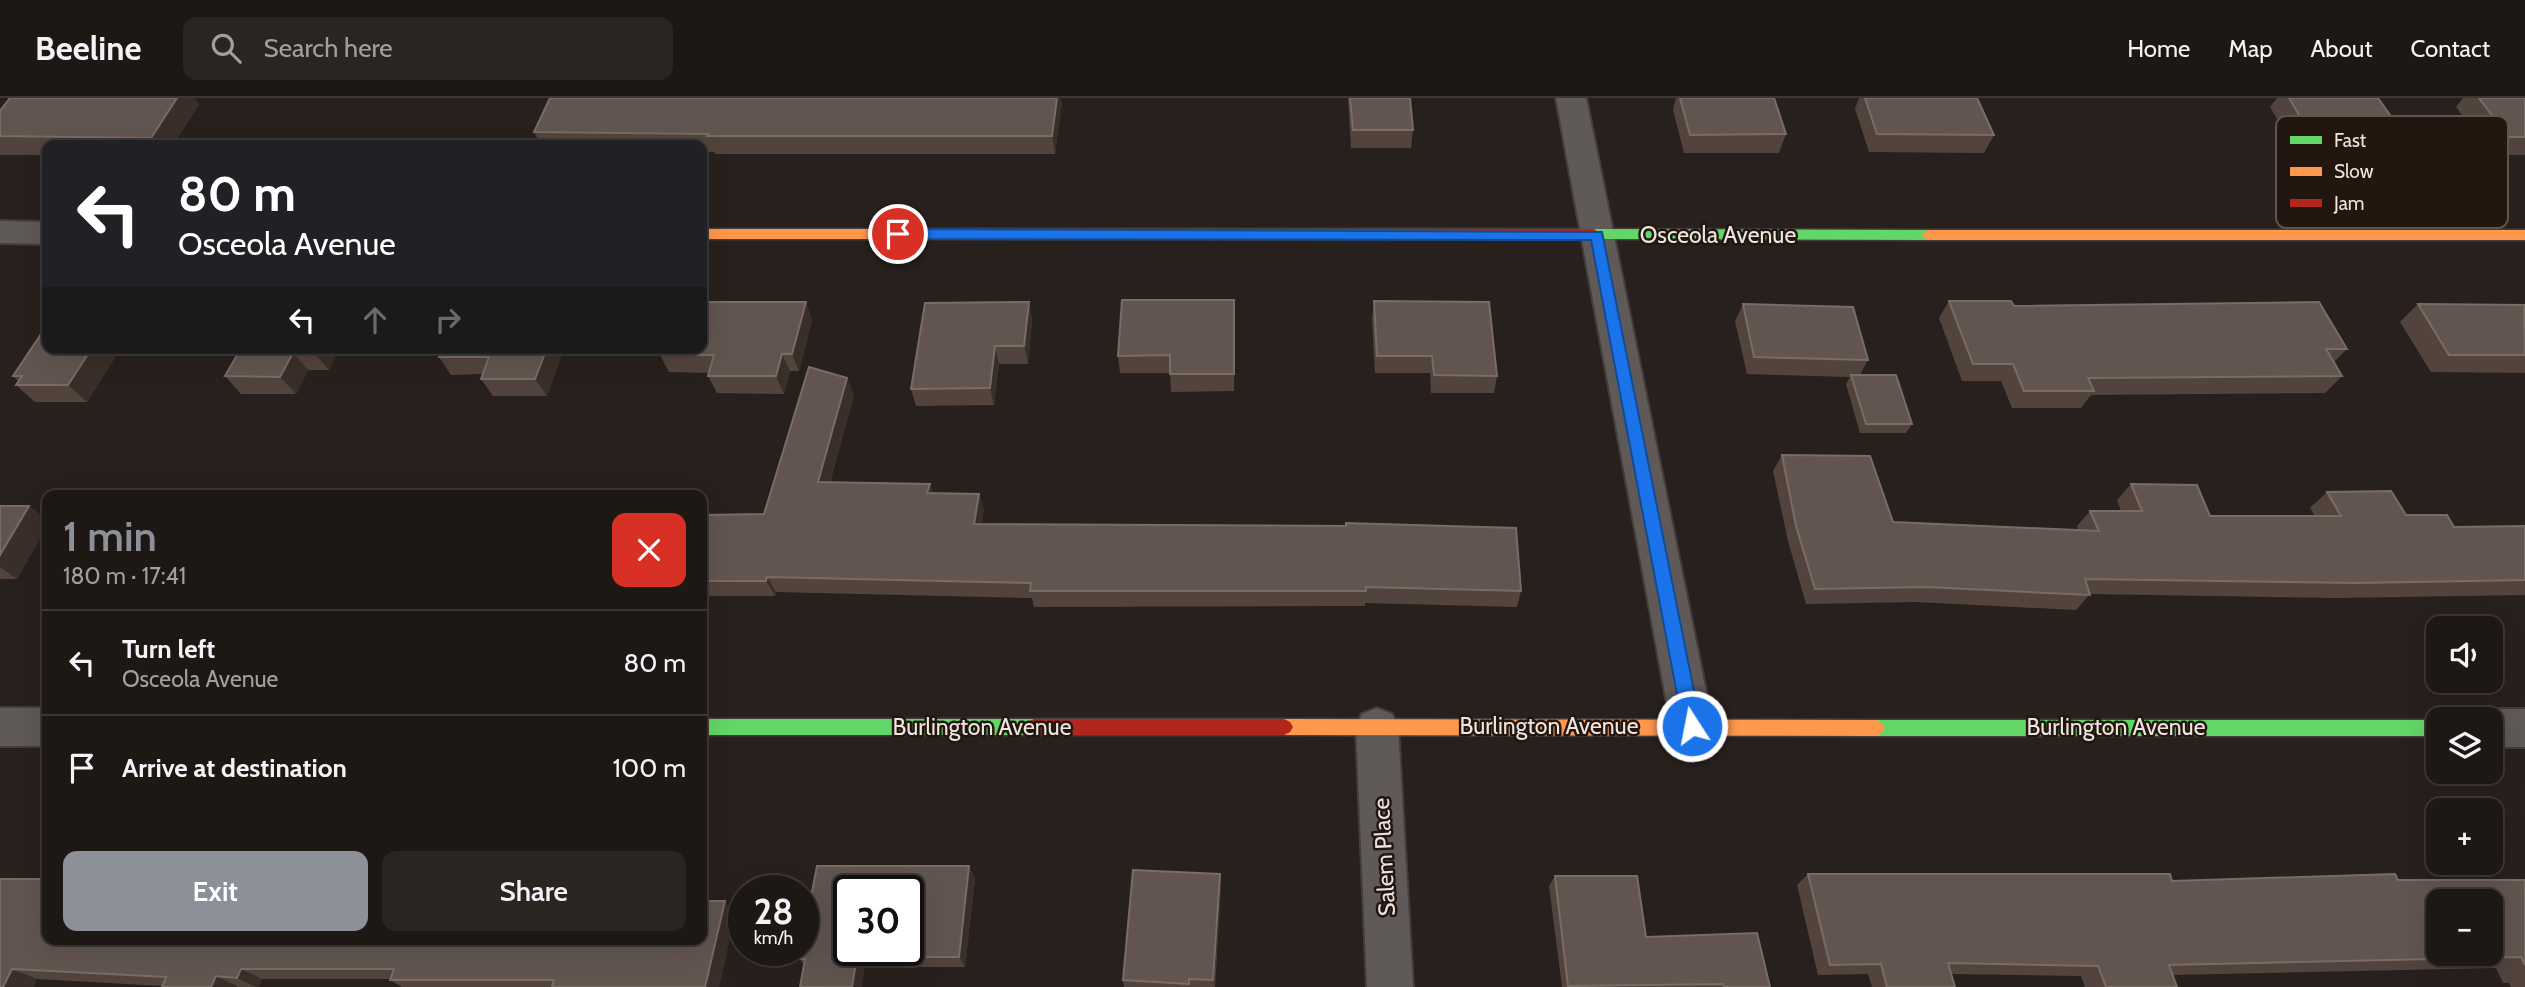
<!DOCTYPE html>
<meta charset="utf-8">
<style>
:root{--surface:#1e1815;--page:#2b2522;--text:#f1f3f6;--muted:#a1a0a0;--line:#3c3734;--accent:#8c9099}
body{margin:0;font-family:Cabin,sans-serif;background:var(--page);color:var(--text);height:100vh;display:flex;flex-direction:column;font-size:26px;white-space:nowrap}
*{box-sizing:border-box;margin:0}
p{font-size:23px;color:var(--muted)}
.icon{flex:none;width:38px;height:38px;fill:none;stroke:currentColor;stroke-width:2;stroke-linecap:round;stroke-linejoin:round}
.map{position:relative;flex:1;overflow:hidden}
.drawer{position:absolute;left:42px;top:392px;width:665px;height:455px;display:flex;flex-direction:column;background:var(--surface);border-radius:14px;box-shadow:0 7px 28px #0002,0 0 0 2px var(--line)}
.drawer>*{flex:none}
.banner{position:absolute;left:42px;top:42px;width:665px;height:214px;border-radius:14px;box-shadow:0 7px 28px #0002,0 0 0 2px var(--line);background:#202124;color:#fff;overflow:hidden}
.fabs{position:absolute;left:2426px;top:518px;display:grid;gap:14px}
.fabs a{display:grid;place-items:center;width:77px;height:77px;border-radius:14px;background:var(--surface);box-shadow:0 7px 28px #0002,0 0 0 2px var(--line);font-size:35px}
.speed{position:absolute;left:728px;top:777px;display:flex;gap:14px;font-size:35px;font-weight:700;text-align:center}
.speed>*{display:grid;place-content:center;width:91px;height:91px;border-radius:50%;background:var(--surface);box-shadow:0 7px 28px #0002,0 0 0 2px var(--line);line-height:1}
.speed small{font-size:18px;font-weight:400}
.speed .limit{border:4px solid #111;border-radius:10px;background:#fff;color:#111}
.pin{position:absolute;display:grid;place-items:center;width:60px;height:60px;color:#fff;margin:-30px;border:4px solid #fff;border-radius:50%;box-shadow:0 2px 7px #0007}
.me{position:absolute;width:77px;margin:-38px;rotate:349deg;stroke-linejoin:round;filter:drop-shadow(0 0 5px #0008)}
.turn{display:flex;align-items:center;gap:24px;height:147px;padding:0 21px;font-size:32px}
.turn .icon{width:91px;height:91px;stroke-width:2.5}
.turn b{display:block;font-size:49px;line-height:60px}
.lanes{display:flex;align-items:center;height:66px;padding:0 21px;background:#0003;justify-content:center;gap:35px;direction:ltr}
.lanes .off{opacity:.35}
.round{display:grid;place-items:center;flex:none;width:74px;height:74px;border-radius:14px;background:var(--page)}
.overview{display:flex;align-items:center;justify-content:space-between;height:119px;padding:0 21px}
h1{font-size:42px;font-weight:600;line-height:52px;color:var(--accent)}
.primary-button{display:flex;gap:14px;margin-top:auto;padding:14px 21px}
.primary-button a{flex:1;height:80px;border-radius:14px;background:var(--accent);color:#fff;font-size:28px;font-weight:600;line-height:80px;text-align:center}
.primary-button a+a{background:var(--page);color:var(--text)}
ul{padding:0;list-style:none}
li{display:flex;align-items:center;gap:21px;height:105px;padding:0 21px;border-top:2px solid var(--line)}
li div{flex:1}
li b{display:block;font-size:26px}
li em{font-style:normal}
header{display:flex;align-items:center;gap:42px;box-sizing:border-box;height:98px;padding:0 35px;background:var(--surface);border-bottom:2px solid var(--line)}
header strong{font-size:33px}
nav{display:flex;gap:38px;margin-inline-start:auto;font-size:24px}
.search{width:490px;height:63px;background:var(--page);display:flex;align-items:center;gap:18px;box-sizing:border-box;padding:0 24px;border-radius:14px;color:var(--muted);font-size:26px}
.map>svg:first-child{display:block}
.lines{fill:none;stroke-linecap:round;stroke-linejoin:round}
.street-casing{stroke:#443e3b;stroke-width:4}
.fast-casing{stroke:#443e3b;stroke-width:3}
.slow-casing{stroke:#443e3b;stroke-width:3}
.jam-casing{stroke:#443e3b;stroke-width:3}
.street{fill:#5f5a57;fill-rule:evenodd}
.fast{fill:#63d668;fill-rule:evenodd}
.slow{fill:#ff974d;fill-rule:evenodd}
.jam{fill:#b3261e;fill-rule:evenodd}
.wall{fill:#52443d}
.shaded-wall{fill:#3a2e29}
.building{fill:#62554f;stroke:#786c65;stroke-width:2;fill-rule:evenodd}
.route{fill:#1a73e8;stroke:#114b97;stroke-width:2}
.labels{text-anchor:middle;dominant-baseline:central;stroke-width:5;stroke-linejoin:round;paint-order:stroke}
.street-label{font-size:23px;fill:#ede4df;stroke:#22160f}
.key{fill:#22160f;stroke:#5f544d;stroke-width:2}
.key-label{font-size:19px;fill:#ede4df}
</style>
<header>
<strong>Beeline</strong>
<div class="search"><svg class="icon" aria-label="search" viewBox="0 0 24 24"><circle cx="10" cy="10" r="6"/><path d="M15 15l6 6"/></svg>Search here</div>
<nav><a>Home</a><a>Map</a><a>About</a><a>Contact</a></nav>
</header>
<div class="map">
<svg width="2525" height="889" viewBox="0 0 2525 889">
<rect width="100%" height="100%" fill="#28201c"/>
<g class="lines">
<defs>
<path id="street" d="M 1556,0 L 1586,0 L 1713,628 L 1707,641 L 1692,647 L 1677,641 L 1671,628 Z
M 0,123 L 47,124 L 47,146 L 0,145 Z
M 0,610 L 47,610 L 47,648 L 0,648 Z
M 1377,610 L 1392,616 L 1398,629 L 1413,889 L 1367,889 L 1356,629 L 1362,616 Z
M 2490,611 L 2525,611 L 2525,649 L 2490,649 L 2490,621 L 2473,621 L 2475,617 Z"/>
<path id="fast" d="M 1594,131 L 1928,132 L 1935,137 L 1928,142 L 1594,141 L 1587,136 Z
M 702,621 L 1034,621 L 1040,624 L 1043,629 L 1040,634 L 1034,637 L 702,637 Z
M 1876,622 L 2438,622 L 2438,638 L 1876,638 L 1870,635 L 1867,630 L 1870,625 Z"/>
<path id="slow" d="M 702,131 L 1131,131 L 1138,136 L 1131,141 L 702,141 Z
M 1928,132 L 2525,132 L 2525,142 L 1928,142 L 1921,137 Z
M 1284,621 L 1876,622 L 1882,625 L 1885,630 L 1882,635 L 1876,638 L 1284,637 L 1278,634 L 1275,629 L 1278,624 Z"/>
<path id="jam" d="M 1131,131 L 1594,131 L 1601,136 L 1594,141 L 1131,141 L 1124,136 Z
M 1034,621 L 1284,621 L 1290,624 L 1293,629 L 1290,634 L 1284,637 L 1034,637 L 1028,634 L 1025,629 L 1028,624 Z"/>
</defs>
<use href="#street" class="street-casing"/>
<use href="#fast" class="fast-casing"/>
<use href="#slow" class="slow-casing"/>
<use href="#jam" class="jam-casing"/>
<use href="#street" class="street"/>
<use href="#fast" class="fast"/>
<use href="#slow" class="slow"/>
<use href="#jam" class="jam"/>
</g>
<path class="wall" d="M 10,0 L 194,0 L 199,6 L 173,47 L 47,47 L 47,57 L 0,57 L 0,13 Z
M 1348,0 L 1410,0 L 1413,32 L 1411,50 L 1351,50 Z
M 1676,0 L 1774,0 L 1786,36 L 1779,55 L 1684,55 L 1673,12 Z
M 1859,0 L 1977,0 L 1994,37 L 1984,55 L 1869,54 L 1855,11 Z
M 2277,0 L 2378,0 L 2404,37 L 2388,55 L 2296,53 L 2270,9 Z
M 2463,0 L 2525,0 L 2525,57 L 2491,57 L 2456,9 Z
M 1062,4 L 1055,56 L 715,56 L 714,54 L 702,54 L 702,47 L 541,47 L 534,34 Z
M 1374,203 L 1497,278 L 1494,295 L 1431,295 L 1430,275 L 1375,275 L 1372,221 Z
M 1949,203 L 2014,208 L 2347,251 L 2334,264 L 2342,278 L 2325,295 L 2091,297 L 2081,310 L 2012,310 L 2001,283 L 1962,283 L 1939,220 Z
M 806,204 L 812,222 L 799,273 L 790,273 L 784,296 L 717,295 L 708,278 L 709,275 L 669,274 L 660,257 Z
M 1029,204 L 1032,222 L 1028,266 L 999,266 L 994,307 L 916,308 L 911,291 Z
M 1743,206 L 1868,262 L 1860,277 L 1912,326 L 1906,335 L 1860,335 L 1846,286 L 1850,279 L 1747,276 L 1735,223 Z
M 2418,206 L 2525,208 L 2525,275 L 2431,274 L 2400,224 Z
M 1235,219 L 1234,293 L 1171,294 L 1170,275 L 1120,275 L 1118,258 Z
M 47,250 L 121,250 L 87,304 L 35,304 L 16,287 L 18,283 L 13,278 Z
M 241,250 L 340,250 L 329,272 L 308,272 L 296,296 L 241,296 L 225,278 Z
M 564,250 L 547,298 L 493,298 L 481,281 L 482,276 L 451,277 L 439,259 Z
M 847,280 L 854,297 L 830,384 L 930,386 L 933,395 L 979,396 L 984,412 L 981,426 L 1521,493 L 1517,509 L 1365,505 L 1365,508 L 1034,509 L 1032,500 L 776,494 L 775,498 L 702,498 L 702,417 L 764,416 Z
M 1782,357 L 1893,424 L 2078,432 L 2077,428 L 2090,413 L 2121,413 L 2117,402 L 2131,386 L 2210,418 L 2315,418 L 2310,410 L 2327,394 L 2406,417 L 2454,429 L 2525,428 L 2525,497 L 2337,500 L 2090,496 L 2076,512 L 1916,504 L 1806,506 L 1788,443 L 1773,373 Z
M 0,408 L 29,408 L 47,422 L 47,428 L 17,481 L 0,481 Z
M 1220,776 L 1221,788 L 1215,889 L 1124,889 L 1123,882 Z
M 1808,776 L 2172,783 L 2525,782 L 2525,889 L 2511,889 L 2509,885 L 2503,885 L 2496,870 L 2172,877 L 2177,889 L 2085,889 L 2081,878 L 1951,876 L 1955,889 L 1872,889 L 1868,876 L 1818,877 L 1797,787 Z
M 1555,778 L 1646,839 L 1770,889 L 1562,889 L 1549,788 Z
M 975,780 L 965,869 L 865,869 L 804,866 L 799,861 Z
M 0,781 L 735,815 L 719,889 L 402,889 L 390,882 L 390,881 L 262,881 L 259,889 L 162,889 L 162,888 L 37,881 L 0,889 Z"/>
<path class="shaded-wall" d="M 177,0 L 194,0 L 199,6 L 173,47 L 158,47 L 151,40 Z
M 1057,0 L 1061,0 L 1062,4 L 1055,56 L 1052,38 Z
M 806,204 L 812,222 L 799,273 L 792,256 Z
M 1029,204 L 1032,222 L 1028,266 L 1024,248 Z
M 995,248 L 999,266 L 994,307 L 990,290 Z
M 92,250 L 121,250 L 87,304 L 68,287 Z
M 317,250 L 340,250 L 329,272 L 314,255 Z
M 547,250 L 564,250 L 547,298 L 535,281 Z
M 293,255 L 308,272 L 296,296 L 280,279 Z
M 782,256 L 790,273 L 784,296 L 776,278 Z
M 847,280 L 854,297 L 825,400 L 818,384 Z
M 930,386 L 935,402 L 927,395 Z
M 979,396 L 984,412 L 979,442 L 974,426 Z
M 29,408 L 47,422 L 47,428 L 17,481 L 0,469 L 0,457 Z
M 767,479 L 776,494 L 775,498 L 766,483 Z
M 969,768 L 975,780 L 965,869 L 959,859 Z
M 1220,776 L 1221,788 L 1214,889 L 1213,882 Z
M 725,803 L 735,815 L 719,889 L 705,889 Z
M 857,859 L 865,869 L 862,889 L 852,889 Z
M 12,871 L 37,881 L 34,889 L 3,889 Z
M 241,871 L 262,881 L 259,889 L 256,889 L 237,880 Z
M 216,878 L 237,888 L 237,889 L 211,889 Z"/>
<path class="building" d="M 10,0 L 177,0 L 151,40 L 0,38 L 0,13 Z
M 550,0 L 1057,0 L 1052,38 L 707,38 L 708,36 L 534,34 Z
M 1350,0 L 1410,0 L 1413,32 L 1353,32 Z
M 1680,0 L 1774,0 L 1786,36 L 1690,37 Z
M 1865,0 L 1977,0 L 1994,37 L 1877,36 Z
M 2289,0 L 2378,0 L 2404,37 L 2310,35 Z
M 2479,0 L 2525,0 L 2525,39 L 2508,39 Z
M 1122,202 L 1234,202 L 1234,276 L 1170,276 L 1170,257 L 1118,258 Z
M 1374,203 L 1489,204 L 1497,278 L 1434,277 L 1432,258 L 1377,258 Z
M 1949,203 L 2011,203 L 2014,208 L 2319,204 L 2347,251 L 2326,251 L 2342,278 L 2088,280 L 2094,293 L 2024,293 L 2013,266 L 1973,266 Z
M 702,204 L 806,204 L 792,256 L 782,256 L 776,278 L 708,278 L 714,257 L 660,257 L 662,250 L 702,250 Z
M 1029,204 L 1024,248 L 995,248 L 990,290 L 911,291 L 925,205 Z
M 1743,206 L 1853,209 L 1868,262 L 1754,259 Z
M 2418,206 L 2524,207 L 2525,257 L 2449,257 Z
M 47,227 L 47,250 L 92,250 L 68,287 L 16,287 L 22,278 L 13,278 Z
M 241,250 L 317,250 L 314,255 L 293,255 L 280,279 L 225,278 Z
M 443,250 L 547,250 L 535,281 L 481,281 L 489,259 L 439,259 Z
M 809,269 L 847,280 L 818,384 L 930,386 L 927,395 L 979,396 L 974,426 L 1346,428 L 1346,425 L 1516,430 L 1521,493 L 1366,489 L 1366,493 L 1030,493 L 1031,485 L 767,479 L 766,483 L 702,483 L 702,417 L 764,416 Z
M 1851,277 L 1896,277 L 1912,326 L 1866,326 Z
M 1782,357 L 1870,358 L 1893,424 L 2099,433 L 2090,413 L 2142,413 L 2131,386 L 2197,387 L 2210,418 L 2341,418 L 2327,394 L 2391,393 L 2406,417 L 2447,417 L 2454,429 L 2525,428 L 2525,482 L 2356,485 L 2085,481 L 2090,497 L 1927,489 L 1815,491 L 1796,428 Z
M 0,408 L 29,408 L 0,457 Z
M 817,768 L 969,768 L 959,859 L 857,859 L 852,889 L 800,889 L 805,861 L 799,861 L 801,852 L 803,852 L 803,840 ZM 849,793 L 908,793 L 908,852 L 849,852 Z
M 1133,772 L 1220,776 L 1213,882 L 1189,881 L 1189,886 L 1123,882 Z
M 1808,776 L 2170,776 L 2172,783 L 2395,776 L 2398,782 L 2525,782 L 2525,867 L 2521,859 L 2169,867 L 2177,889 L 2106,889 L 2098,868 L 1948,865 L 1955,889 L 1887,889 L 1881,866 L 1830,867 ZM 2438,803 L 2490,803 L 2490,856 L 2438,856 Z
M 1555,778 L 1637,778 L 1646,839 L 1757,835 L 1770,889 L 1724,889 L 1723,886 L 1568,888 Z
M 0,781 L 47,781 L 47,842 L 702,842 L 702,803 L 725,803 L 705,889 L 552,889 L 554,882 L 390,882 L 394,871 L 241,871 L 237,880 L 216,878 L 211,889 L 162,889 L 166,879 L 12,871 L 3,889 L 0,889 Z"/>
<path class="route" d="M 898,131 L 1602,134 L 1701,628 L 1698,633 L 1692,636 L 1683,628 L 1591,142 L 898,141 L 891,136 Z"/>
<g class="labels">
<g class="street-label">
<text x="1718" y="137">Osceola Avenue</text>
<text x="1549" y="628">Burlington Avenue</text>
<text x="982" y="629">Burlington Avenue</text>
<text x="2116" y="629">Burlington Avenue</text>
<text transform="translate(1384 759) rotate(-93)">Salem Place</text>
</g>
</g>
<rect x="2276" y="18" width="232" height="112" rx="10" class="key"/>
<rect x="2290" y="38" width="32" height="8" fill="#63d668"/>
<rect x="2290" y="69" width="32" height="9" fill="#ff974d"/>
<rect x="2290" y="101" width="32" height="8" fill="#b3261e"/>
<g class="key-label">
<text x="2334" y="49">Fast</text>
<text x="2334" y="80">Slow</text>
<text x="2334" y="112">Jam</text>
</g>
</svg>
<div class="fabs">
<a><svg class="icon" aria-label="sound" viewBox="0 0 24 24"><path d="M4 9h4l5-4v14l-5-4H4zM17 9q2 3 0 6"/></svg></a>
<a><svg class="icon" aria-label="layers" viewBox="0 0 24 24"><path d="M12 4l9 5-9 5-9-5zM3 14l9 5 9-5"/></svg></a>
<a>+</a>
<a>−</a>
</div>
<div class="speed"><div>28<small>km/h</small></div><div class="limit">30</div></div>
<div class="pin" style="left:898px;top:136px;background:#d93025"><svg class="icon" aria-label="arrive" viewBox="0 0 24 24"><path d="M6 21V4h12l-3 4 3 4H6"/></svg></div>
<svg class="me" style="left:1692px;top:628px" viewBox="-20 -20 40 40"><circle r="17" fill="#1a73e8" stroke="#fff" stroke-width="3"/><path d="M0-11L8 9 0 5-8 9z" fill="#fff"/></svg>
<div class="banner">
<div class="turn"><svg class="icon" aria-label="left" viewBox="0 0 24 24"><path d="M17 20v-9H6M10 6l-5 5 5 5"/></svg><div><b>80 m</b>Osceola Avenue</div></div>
<div class="lanes"><svg class="icon" aria-label="left" viewBox="0 0 24 24"><path d="M17 20v-9H6M10 6l-5 5 5 5"/></svg><svg class="icon off" aria-label="ahead" viewBox="0 0 24 24"><path d="M12 20V5M6 11l6-6 6 6"/></svg><svg class="icon off" aria-label="right" viewBox="0 0 24 24"><path d="M7 20v-9h11M14 6l5 5-5 5"/></svg></div>
</div>
<section class="drawer">
<div class="overview"><div><h1>1 min</h1><p>180 m · 17:41</p></div><a class="round" style="background:#d93025;color:#fff"><svg class="icon" aria-label="close" viewBox="0 0 24 24"><path d="M6 6l12 12M18 6L6 18"/></svg></a></div>
<ul>
<li><svg class="icon" aria-label="left" viewBox="0 0 24 24"><path d="M17 20v-9H6M10 6l-5 5 5 5"/></svg><div><b>Turn left</b><p>Osceola Avenue</p></div><em>80 m</em></li>
<li><svg class="icon" aria-label="arrive" viewBox="0 0 24 24"><path d="M6 21V4h12l-3 4 3 4H6"/></svg><div><b>Arrive at destination</b></div><em>100 m</em></li>
</ul>
<div class="primary-button"><a>Exit</a><a>Share</a></div>
</section>
</div>
